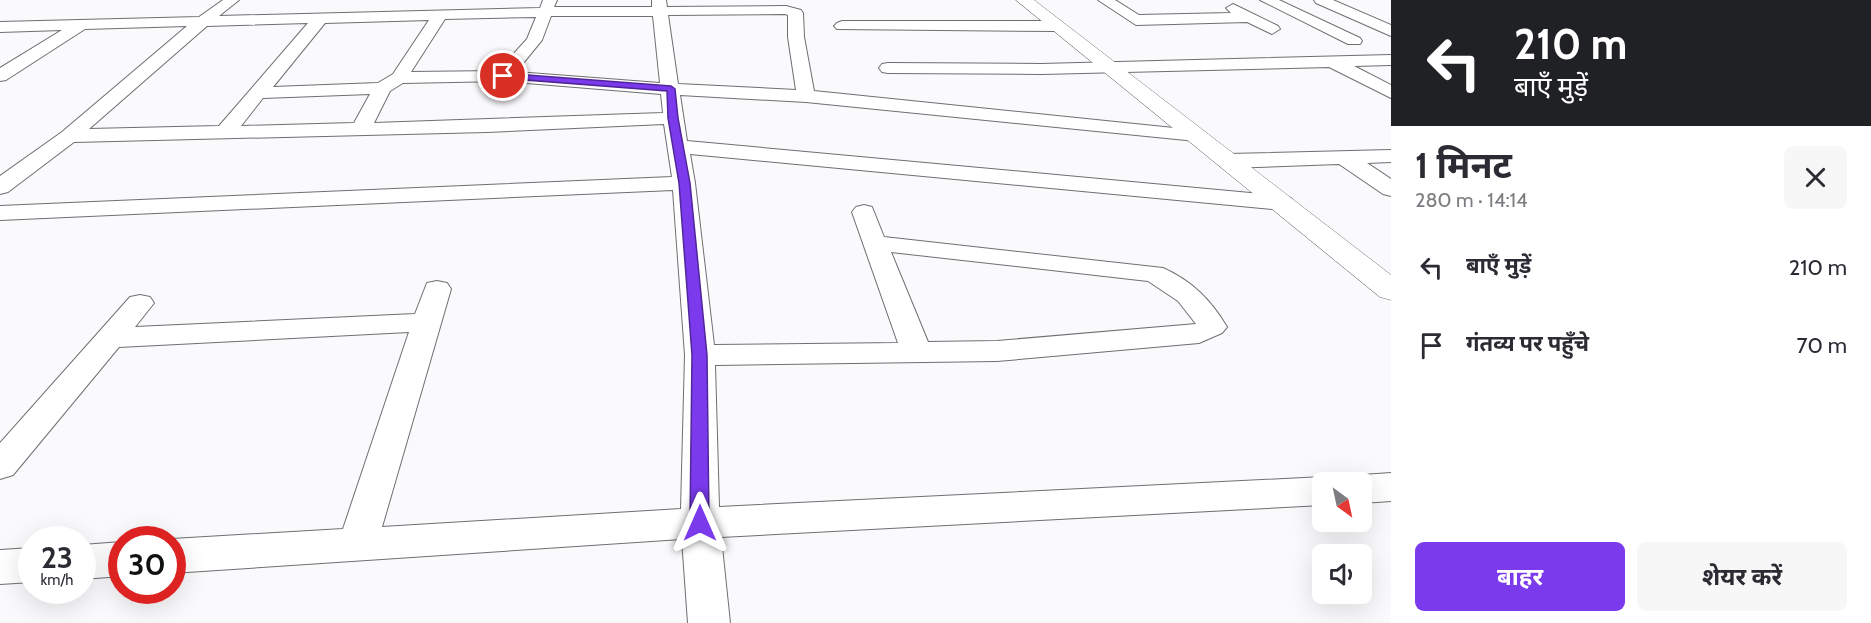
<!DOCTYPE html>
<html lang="hi">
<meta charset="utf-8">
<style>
:root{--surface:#fff;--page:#f7f7f7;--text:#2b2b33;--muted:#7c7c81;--accent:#7c3aed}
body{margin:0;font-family:Cabin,"Noto Sans Devanagari",sans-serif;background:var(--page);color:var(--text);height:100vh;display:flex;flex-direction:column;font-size:22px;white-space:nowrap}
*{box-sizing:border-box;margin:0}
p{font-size:20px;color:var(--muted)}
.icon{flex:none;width:33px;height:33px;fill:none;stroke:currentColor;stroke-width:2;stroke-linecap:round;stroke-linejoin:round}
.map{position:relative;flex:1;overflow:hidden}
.sheet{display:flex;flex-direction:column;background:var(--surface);width:480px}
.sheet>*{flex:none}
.banner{background:#202124;color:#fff;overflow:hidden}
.needle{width:39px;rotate:147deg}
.buttons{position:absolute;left:1312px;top:472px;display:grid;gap:12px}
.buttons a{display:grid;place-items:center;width:60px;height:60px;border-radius:9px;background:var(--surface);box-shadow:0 6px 24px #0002;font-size:30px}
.speed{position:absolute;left:18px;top:526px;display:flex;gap:12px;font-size:30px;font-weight:700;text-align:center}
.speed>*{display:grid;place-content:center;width:78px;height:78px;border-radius:50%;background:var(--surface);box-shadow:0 6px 24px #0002;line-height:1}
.speed small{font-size:15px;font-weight:400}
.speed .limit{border:9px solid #d22;background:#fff;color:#111}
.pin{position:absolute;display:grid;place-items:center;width:51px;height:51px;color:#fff;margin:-26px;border:3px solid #fff;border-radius:50%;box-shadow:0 2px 6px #0007}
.me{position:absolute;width:66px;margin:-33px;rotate:0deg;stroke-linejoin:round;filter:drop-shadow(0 0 4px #0008)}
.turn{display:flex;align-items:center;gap:21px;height:126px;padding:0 24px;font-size:27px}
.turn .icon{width:78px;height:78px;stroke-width:2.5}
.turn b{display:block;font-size:42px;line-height:51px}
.round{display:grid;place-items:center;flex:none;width:63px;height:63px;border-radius:9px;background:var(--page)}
.overview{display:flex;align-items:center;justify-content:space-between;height:102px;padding:0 24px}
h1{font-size:36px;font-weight:700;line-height:45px}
.cta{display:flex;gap:12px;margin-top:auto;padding:12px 24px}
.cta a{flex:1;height:69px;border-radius:9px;background:var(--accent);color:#fff;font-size:24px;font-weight:700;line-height:69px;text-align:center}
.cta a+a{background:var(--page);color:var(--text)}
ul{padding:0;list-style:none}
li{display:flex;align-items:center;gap:18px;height:78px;padding:0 24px}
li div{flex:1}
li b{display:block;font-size:22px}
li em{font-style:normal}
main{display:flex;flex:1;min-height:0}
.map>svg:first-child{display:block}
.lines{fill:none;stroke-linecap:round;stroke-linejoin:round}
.minor-casing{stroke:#6f6e71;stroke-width:2}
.tertiary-casing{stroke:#6f6e71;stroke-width:1}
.minor{fill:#fff;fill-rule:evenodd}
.tertiary{fill:#fff;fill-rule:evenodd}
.route{fill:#7c3aed;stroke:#51269a;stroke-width:1.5}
</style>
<main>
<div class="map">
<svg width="1391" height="623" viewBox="0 0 1391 623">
<rect width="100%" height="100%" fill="#faf9fc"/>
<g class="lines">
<defs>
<path id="minor" d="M 223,0 L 239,0 L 219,16 L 540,8 L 543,0 L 557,0 L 554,7 L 652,7 L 652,0 L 666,0 L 667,7 L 786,6 L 801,10 L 803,13 L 804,37 L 814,91 L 1203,131 L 1206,135 L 1203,139 L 1196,141 L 806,102 L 680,95 L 687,141 L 1283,196 L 1291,198 L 1295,203 L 1291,208 L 1283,210 L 690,154 L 695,183 L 714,345 L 898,343 L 852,212 L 856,207 L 864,205 L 872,207 L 884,237 L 1163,268 C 1192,281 1211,300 1227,327 L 1222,333 L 1199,343 L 997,361 L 715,365 L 719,507 L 1323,477 L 1337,483 L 1323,483 L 1323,505 L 721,537 L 730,623 L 688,623 L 682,539 L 172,573 L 172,539 L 343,529 L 409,332 L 119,347 L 13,475 L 0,479 L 0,443 L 130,297 L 140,295 L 150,297 L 154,303 L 135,327 L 415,314 L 427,283 L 437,281 L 447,283 L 451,289 L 382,527 L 681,509 L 685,355 L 673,190 L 0,220 L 0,206 L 672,177 L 664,124 L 487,132 L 74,142 L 8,192 L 0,194 L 0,176 L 62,132 L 187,26 L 85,29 L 6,80 L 0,81 L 0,68 L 62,30 L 0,32 L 0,22 L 199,17 ZM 785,14 L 788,15 L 788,37 L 796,90 L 678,84 L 668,15 ZM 551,16 L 653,16 L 660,83 L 516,72 L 542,40 ZM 536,17 L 527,39 L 498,71 L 411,72 L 445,19 ZM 429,20 L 393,74 L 378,83 L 273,87 L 325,23 ZM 308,23 L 219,126 L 89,129 L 207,26 ZM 503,81 L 661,94 L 663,113 L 374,123 L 390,91 L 403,83 ZM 370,94 L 354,123 L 241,126 L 263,98 ZM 891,252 L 1148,281 L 1178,301 L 1196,324 L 997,341 L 928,342 Z
M 1098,0 L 1115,0 L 1139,15 L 1231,13 L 1226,8 L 1233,4 L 1278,26 L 1280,29 L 1272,34 L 1247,22 L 1136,25 Z
M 1260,0 L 1279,0 L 1360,38 L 1362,41 L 1360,44 L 1348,44 Z
M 1314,0 L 1333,0 L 1391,25 L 1391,36 L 1316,3 Z
M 842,21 L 1057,21 L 1065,26 L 1057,31 L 837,29 L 834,26 L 837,23 Z
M 1391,55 L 1391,65 L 1354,66 L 1391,85 L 1391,98 L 1329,67 L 1041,74 L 888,73 L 882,72 L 879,68 L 882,64 L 888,63 L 1041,64 Z
M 1391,150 L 1391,162 L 1367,163 L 1391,179 L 1391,196 L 1383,194 L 1339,164 L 1228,168 L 1220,166 L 1217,161 L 1220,156 L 1228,154 Z
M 1391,473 L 1391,501 L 1362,503 L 1362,483 L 1347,483 L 1349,479 L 1362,475 Z
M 122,542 L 122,576 L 82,579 L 82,545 Z
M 32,548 L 32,582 L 0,584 L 0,550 Z"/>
<path id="tertiary" d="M 1016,0 L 1034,0 L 1391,275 L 1391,300 L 1380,297 Z"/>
</defs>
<use href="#minor" class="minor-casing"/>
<use href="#tertiary" class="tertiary-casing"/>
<use href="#minor" class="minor"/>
<use href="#tertiary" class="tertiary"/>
</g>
<path class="route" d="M 503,73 L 671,86 L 675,89 L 678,118 L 690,183 L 707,355 L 709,523 L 706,529 L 700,531 L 693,529 L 690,523 L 692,355 L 679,183 L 668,118 L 667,91 L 500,78 L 499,76 Z"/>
</svg>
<div class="buttons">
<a><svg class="needle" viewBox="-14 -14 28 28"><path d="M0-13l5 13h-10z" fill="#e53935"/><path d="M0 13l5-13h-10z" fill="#7c7c81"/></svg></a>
<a><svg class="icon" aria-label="sound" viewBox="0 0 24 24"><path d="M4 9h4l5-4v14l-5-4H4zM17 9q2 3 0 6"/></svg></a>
</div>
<div class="speed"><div>23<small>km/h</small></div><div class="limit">30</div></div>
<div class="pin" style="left:503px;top:76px;background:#d93025"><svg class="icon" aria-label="arrive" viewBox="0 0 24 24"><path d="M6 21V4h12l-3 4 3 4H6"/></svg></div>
<svg class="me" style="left:700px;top:523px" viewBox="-20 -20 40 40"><path d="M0-17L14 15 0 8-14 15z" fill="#7c3aed" stroke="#fff" stroke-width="4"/></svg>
</div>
<section class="sheet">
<div class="banner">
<div class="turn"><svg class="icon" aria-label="left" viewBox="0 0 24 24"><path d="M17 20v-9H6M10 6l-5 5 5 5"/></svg><div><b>210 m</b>बाएँ मुड़ें</div></div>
</div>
<div class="overview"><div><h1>1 मिनट</h1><p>280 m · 14:14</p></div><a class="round"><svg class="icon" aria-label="close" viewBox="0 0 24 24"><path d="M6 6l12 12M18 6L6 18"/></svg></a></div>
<ul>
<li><svg class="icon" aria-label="left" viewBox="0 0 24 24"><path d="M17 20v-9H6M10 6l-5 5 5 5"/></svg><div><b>बाएँ मुड़ें</b></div><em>210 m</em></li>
<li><svg class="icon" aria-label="arrive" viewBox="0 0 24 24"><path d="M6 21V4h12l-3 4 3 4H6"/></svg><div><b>गंतव्य पर पहुँचे</b></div><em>70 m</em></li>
</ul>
<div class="cta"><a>बाहर</a><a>शेयर करें</a></div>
</section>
</main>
